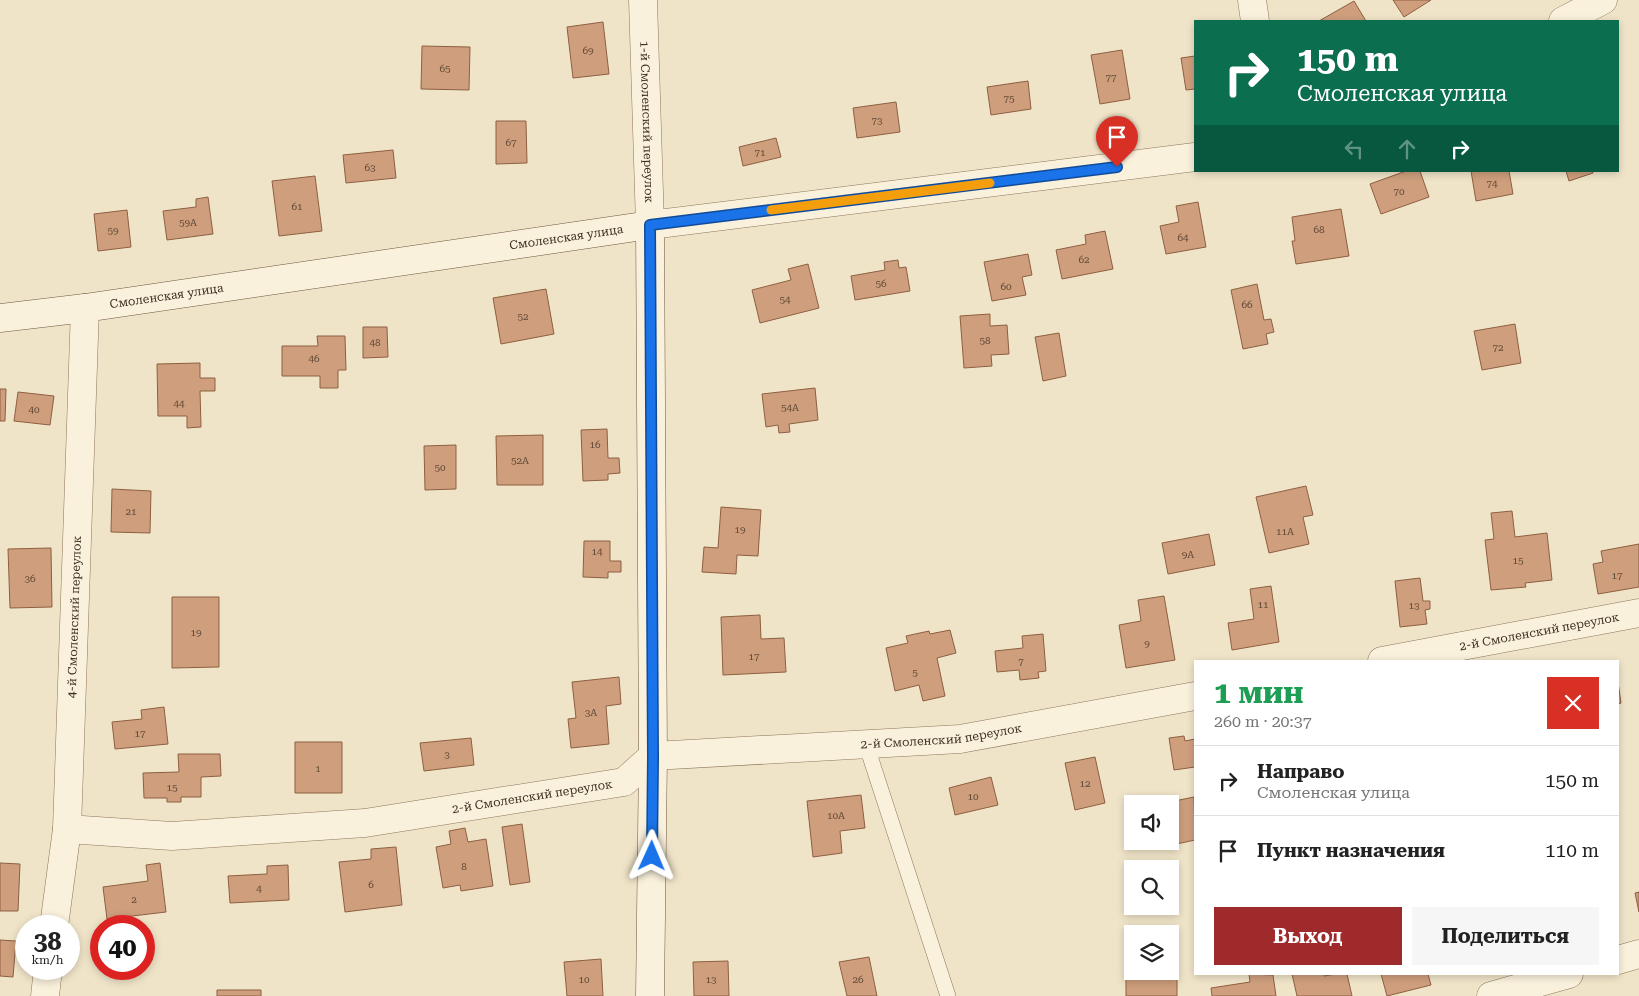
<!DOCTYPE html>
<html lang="ru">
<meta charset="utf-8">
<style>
:root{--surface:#fff;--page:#f6f6f6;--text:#222;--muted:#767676;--line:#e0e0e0;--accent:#9e2a2b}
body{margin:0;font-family:"Roboto Serif",serif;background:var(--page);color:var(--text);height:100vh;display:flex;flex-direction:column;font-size:19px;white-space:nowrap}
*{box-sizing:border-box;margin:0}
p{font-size:16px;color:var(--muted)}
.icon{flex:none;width:28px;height:28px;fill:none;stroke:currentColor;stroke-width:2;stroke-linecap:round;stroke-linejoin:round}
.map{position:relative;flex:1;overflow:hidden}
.details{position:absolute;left:1194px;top:660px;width:425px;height:315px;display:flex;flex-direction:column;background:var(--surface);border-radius:0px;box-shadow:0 2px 8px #0003}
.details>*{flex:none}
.banner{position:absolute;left:1194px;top:20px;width:425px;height:152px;border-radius:0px;box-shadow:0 2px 8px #0003;background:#0b6e4f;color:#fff;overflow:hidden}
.buttons{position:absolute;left:1124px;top:795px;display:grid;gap:10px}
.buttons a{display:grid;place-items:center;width:55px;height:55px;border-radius:0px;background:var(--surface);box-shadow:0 2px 8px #0003;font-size:25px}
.speed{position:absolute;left:15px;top:915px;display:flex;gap:10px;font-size:25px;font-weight:700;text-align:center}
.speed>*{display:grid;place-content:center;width:65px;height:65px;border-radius:50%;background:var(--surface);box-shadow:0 2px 8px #0003;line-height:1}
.speed small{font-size:12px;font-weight:400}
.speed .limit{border:8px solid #d22;background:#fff;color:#111}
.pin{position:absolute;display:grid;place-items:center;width:42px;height:42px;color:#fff;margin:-51px -21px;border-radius:50% 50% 50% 0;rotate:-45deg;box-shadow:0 0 5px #0007}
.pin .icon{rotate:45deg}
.me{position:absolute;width:55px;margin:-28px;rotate:1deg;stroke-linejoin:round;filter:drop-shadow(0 0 4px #0008)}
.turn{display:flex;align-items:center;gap:18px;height:105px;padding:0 20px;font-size:22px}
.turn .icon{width:65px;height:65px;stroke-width:2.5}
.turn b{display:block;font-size:35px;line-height:42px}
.lanes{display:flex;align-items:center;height:48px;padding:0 20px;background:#0003;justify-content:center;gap:25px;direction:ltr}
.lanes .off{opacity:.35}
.round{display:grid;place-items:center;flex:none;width:52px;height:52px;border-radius:0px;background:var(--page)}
.headline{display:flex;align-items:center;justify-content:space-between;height:85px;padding:0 20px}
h1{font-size:30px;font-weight:700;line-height:38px;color:#1e9e55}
.primary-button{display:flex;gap:10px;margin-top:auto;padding:10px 20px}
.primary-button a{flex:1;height:58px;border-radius:0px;background:var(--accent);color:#fff;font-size:20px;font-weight:700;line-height:58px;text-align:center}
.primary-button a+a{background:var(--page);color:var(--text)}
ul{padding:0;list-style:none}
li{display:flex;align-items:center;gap:15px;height:70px;padding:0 20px;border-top:1px solid var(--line)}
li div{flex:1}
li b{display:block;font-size:19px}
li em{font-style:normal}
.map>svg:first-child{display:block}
.building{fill:#cf9f7d;stroke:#8d5f41}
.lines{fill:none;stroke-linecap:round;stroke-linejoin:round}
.lane-casing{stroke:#8d765c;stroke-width:16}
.street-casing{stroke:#8d765c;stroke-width:29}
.secondary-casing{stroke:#6f573f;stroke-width:29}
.lane{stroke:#faf1dc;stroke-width:15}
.street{stroke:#faf1dc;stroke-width:28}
.secondary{stroke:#faf1dc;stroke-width:28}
.route-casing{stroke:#114b97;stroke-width:12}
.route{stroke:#1a73e8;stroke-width:9}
.slow{stroke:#f59e0b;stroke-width:9}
.labels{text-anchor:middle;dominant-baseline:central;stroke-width:5;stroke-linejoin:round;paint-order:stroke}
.number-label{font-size:10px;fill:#624a37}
.street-label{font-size:12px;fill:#3d2e20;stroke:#f7eed8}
</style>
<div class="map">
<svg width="1639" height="996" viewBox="0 0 1639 996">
<rect width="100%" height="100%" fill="#f0e4c8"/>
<path class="building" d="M 1393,0 L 1431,0 L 1404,17 Z
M 1354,1 L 1366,21 L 1319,21 Z
M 603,22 L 609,74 L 573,78 L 567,27 Z
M 422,46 L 470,47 L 469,90 L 421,89 Z
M 1122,50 L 1130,99 L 1100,104 L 1091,55 Z
M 1195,56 L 1195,89 L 1186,90 L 1181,58 Z
M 1028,81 L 1031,109 L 991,115 L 987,87 Z
M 896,102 L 900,132 L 857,138 L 853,108 Z
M 496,121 L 526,121 L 527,163 L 496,164 Z
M 776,138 L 781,157 L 743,166 L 739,147 Z
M 393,150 L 396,178 L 346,183 L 343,155 Z
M 1406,171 L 1420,171 L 1429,197 L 1381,214 L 1370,184 Z
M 1471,171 L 1509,171 L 1513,194 L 1476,201 Z
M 1566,171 L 1593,171 L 1593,173 L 1569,181 Z
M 315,176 L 322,231 L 279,236 L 272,181 Z
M 208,197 L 213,234 L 167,240 L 163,211 L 196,207 L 196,199 Z
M 1198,202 L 1206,247 L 1166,254 L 1160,226 L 1179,222 L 1176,206 Z
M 1341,209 L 1349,256 L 1296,264 L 1292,241 L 1295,241 L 1292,217 Z
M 127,210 L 131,247 L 98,251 L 94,214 Z
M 1105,231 L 1113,269 L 1062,279 L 1056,250 L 1086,244 L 1085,235 Z
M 1028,254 L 1032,275 L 1022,277 L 1026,295 L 992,301 L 984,262 Z
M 898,260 L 899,268 L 906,267 L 910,291 L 855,300 L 851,276 L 885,270 L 884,262 Z
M 808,264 L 819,308 L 760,323 L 752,290 L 791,280 L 788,269 Z
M 1257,284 L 1264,320 L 1271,319 L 1274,332 L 1266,334 L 1268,344 L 1243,349 L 1231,290 Z
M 546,289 L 554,334 L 501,344 L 493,298 Z
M 990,314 L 990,326 L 1007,325 L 1009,354 L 991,355 L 992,366 L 964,368 L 960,316 Z
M 1515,324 L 1521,363 L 1482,370 L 1474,331 Z
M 363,327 L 387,327 L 388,357 L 363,358 Z
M 1059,333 L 1066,376 L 1043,381 L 1035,337 Z
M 317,336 L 345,336 L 346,370 L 338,370 L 338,388 L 320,388 L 320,376 L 282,376 L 282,346 L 318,346 Z
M 200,363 L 200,378 L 215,378 L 215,391 L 200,391 L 201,427 L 187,428 L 187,416 L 158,416 L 157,364 Z
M 815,388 L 818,420 L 789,424 L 790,432 L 779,433 L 778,425 L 766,427 L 762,394 Z
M 0,389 L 6,389 L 5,421 L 0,421 Z
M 18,392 L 54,396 L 50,425 L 14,421 Z
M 607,429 L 608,458 L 619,458 L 620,473 L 608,474 L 608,480 L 583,481 L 581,430 Z
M 543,435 L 543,485 L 497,485 L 496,436 Z
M 456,445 L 456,489 L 425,490 L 424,446 Z
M 1306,486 L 1313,515 L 1303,517 L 1309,544 L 1269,553 L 1256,497 Z
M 112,489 L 151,491 L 150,533 L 111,532 Z
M 721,507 L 761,510 L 758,556 L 737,555 L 736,574 L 702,572 L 704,547 L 718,548 Z
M 1512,511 L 1515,537 L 1547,533 L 1552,580 L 1525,583 L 1526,587 L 1491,590 L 1485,540 L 1494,539 L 1491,513 Z
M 1209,534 L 1215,565 L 1168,574 L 1162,543 Z
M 584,541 L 610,541 L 610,561 L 621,561 L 621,572 L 608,572 L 608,578 L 583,577 Z
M 1639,544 L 1639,587 L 1598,594 L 1593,564 L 1603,562 L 1601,551 Z
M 51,548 L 52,607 L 10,608 L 8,549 Z
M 1420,578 L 1423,601 L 1430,601 L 1430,609 L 1425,610 L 1427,624 L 1400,627 L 1395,581 Z
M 1271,586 L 1279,642 L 1232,650 L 1228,623 L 1254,619 L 1250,589 Z
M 1164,596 L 1175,660 L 1126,668 L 1119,625 L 1141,621 L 1138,600 Z
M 172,597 L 219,597 L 219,667 L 172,668 Z
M 760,615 L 761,639 L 784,638 L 786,672 L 723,675 L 721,617 Z
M 950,630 L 956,653 L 937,658 L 945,696 L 923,701 L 919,685 L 895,691 L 886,648 L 908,643 L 906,636 L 929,631 L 930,634 Z
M 1043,634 L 1046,671 L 1038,672 L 1039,678 L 1020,680 L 1019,670 L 997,672 L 995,651 L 1023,648 L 1022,636 Z
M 619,677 L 621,704 L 606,706 L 609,744 L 571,748 L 568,719 L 576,718 L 572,682 Z
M 1618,682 L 1621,703 L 1618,704 Z
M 164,707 L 168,744 L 115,749 L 112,722 L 142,719 L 141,710 Z
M 1184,736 L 1185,741 L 1195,739 L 1195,767 L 1174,770 L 1169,738 Z
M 471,738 L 474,765 L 424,771 L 420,743 Z
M 295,742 L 342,742 L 342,793 L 295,793 Z
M 178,754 L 220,754 L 221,776 L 201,777 L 201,797 L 181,797 L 181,802 L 167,802 L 167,798 L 144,798 L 143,773 L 179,772 Z
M 1095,757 L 1105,803 L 1075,810 L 1065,763 Z
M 991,777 L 998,805 L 955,815 L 949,788 Z
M 861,795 L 865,828 L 840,831 L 842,853 L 813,857 L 807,801 Z
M 1194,797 L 1195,840 L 1158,848 L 1157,841 L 1170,841 L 1170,804 L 1160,804 Z
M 522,824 L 530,882 L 510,885 L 502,827 Z
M 465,828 L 468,842 L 486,839 L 493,886 L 461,891 L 460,885 L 443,888 L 436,847 L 451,844 L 449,831 Z
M 396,847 L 402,905 L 345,912 L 339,862 L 371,859 L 371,849 Z
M 0,863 L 20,864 L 18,911 L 0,911 Z
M 160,863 L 166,912 L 107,919 L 103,887 L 148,881 L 146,865 Z
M 288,865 L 289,900 L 230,903 L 228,876 L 267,874 L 267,866 Z
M 1639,892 L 1639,912 L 1635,893 Z
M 0,940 L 16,941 L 13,977 L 0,976 Z
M 869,957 L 877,996 L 847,996 L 839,962 Z
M 601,959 L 603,996 L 567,996 L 564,962 Z
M 728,961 L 729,996 L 694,996 L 693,962 Z
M 1126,974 L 1177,974 L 1177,996 L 1126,996 Z
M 1249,974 L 1273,975 L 1276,996 L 1212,996 L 1211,988 L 1250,982 Z
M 1292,974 L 1323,974 L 1324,976 L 1336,974 L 1347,974 L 1352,996 L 1297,996 Z
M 1381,974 L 1428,974 L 1431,985 L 1387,996 Z
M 217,990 L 261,990 L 261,996 L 217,996 Z"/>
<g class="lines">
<defs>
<path id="lane" d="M 866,744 L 948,996"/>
<g id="street">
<path id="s1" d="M 643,0 L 650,225 L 1195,157"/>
<path d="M 1252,0 L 1255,21"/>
<path d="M 1563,21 L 1603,0"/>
<path id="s2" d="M 1382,661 L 1639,613"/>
<path id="s3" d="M 67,829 L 172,836 L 365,823 L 624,782 L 653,756 L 960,739 L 1195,696"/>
<path id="s4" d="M 54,926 L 67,829 L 85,308"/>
<path d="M 1618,960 L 1639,954"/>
<path d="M 45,996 L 48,969"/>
<path d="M 1491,996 L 1569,974"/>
</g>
<g id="secondary">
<path id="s5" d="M 0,318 L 85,308 L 650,225 L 653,756 L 650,996"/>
</g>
</defs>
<use href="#lane" class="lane-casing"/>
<use href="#street" class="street-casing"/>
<use href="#secondary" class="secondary-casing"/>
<use href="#lane" class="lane"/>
<use href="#street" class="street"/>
<use href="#secondary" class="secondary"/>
</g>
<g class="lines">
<defs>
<path id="route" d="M 652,856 L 653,756 L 650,225 L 1117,167"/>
</defs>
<use href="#route" class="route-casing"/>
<use href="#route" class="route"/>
<path class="slow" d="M 771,210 L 990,183"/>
</g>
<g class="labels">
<g class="number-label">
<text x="588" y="50">69</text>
<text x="445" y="68">65</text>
<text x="1111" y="77">77</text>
<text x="1009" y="98">75</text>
<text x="877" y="120">73</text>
<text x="511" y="142">67</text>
<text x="760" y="152">71</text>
<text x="370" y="167">63</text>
<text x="1492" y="183">74</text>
<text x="1399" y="191">70</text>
<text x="297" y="206">61</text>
<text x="188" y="222">59А</text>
<text x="1319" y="229">68</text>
<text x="113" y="230">59</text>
<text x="1183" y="237">64</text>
<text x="1084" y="259">62</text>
<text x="881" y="283">56</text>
<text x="1006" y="286">60</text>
<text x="785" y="299">54</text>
<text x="1247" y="304">66</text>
<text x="523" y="316">52</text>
<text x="985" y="340">58</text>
<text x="375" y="342">48</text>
<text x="1498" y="347">72</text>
<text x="314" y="358">46</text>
<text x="179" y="403">44</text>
<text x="790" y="407">54А</text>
<text x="34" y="409">40</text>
<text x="595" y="444">16</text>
<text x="520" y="460">52А</text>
<text x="440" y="467">50</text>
<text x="131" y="511">21</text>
<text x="740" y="529">19</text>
<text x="1285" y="531">11А</text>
<text x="597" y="551">14</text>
<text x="1188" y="554">9А</text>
<text x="1518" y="560">15</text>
<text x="1617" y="575">17</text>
<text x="30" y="578">36</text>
<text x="1263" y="604">11</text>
<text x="1414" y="605">13</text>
<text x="196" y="632">19</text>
<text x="1147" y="643">9</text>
<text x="754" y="656">17</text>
<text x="1021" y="661">7</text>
<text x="915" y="672">5</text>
<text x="591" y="712">3А</text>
<text x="140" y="733">17</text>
<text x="447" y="754">3</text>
<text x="318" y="768">1</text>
<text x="1085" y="783">12</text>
<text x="172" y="787">15</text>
<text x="973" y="796">10</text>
<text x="836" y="815">10А</text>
<text x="464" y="866">8</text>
<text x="371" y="884">6</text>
<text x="259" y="888">4</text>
<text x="134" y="899">2</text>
<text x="584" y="979">10</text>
<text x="711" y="979">13</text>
<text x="858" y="979">26</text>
</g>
<g class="street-label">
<text stroke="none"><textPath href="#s1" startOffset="122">1-й Смоленский переулок</textPath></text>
<text stroke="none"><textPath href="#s5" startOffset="572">Смоленская улица</textPath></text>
<text stroke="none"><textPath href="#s5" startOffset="168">Смоленская улица</textPath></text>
<text stroke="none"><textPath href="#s4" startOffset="310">4-й Смоленский переулок</textPath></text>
<text stroke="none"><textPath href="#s2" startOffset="160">2-й Смоленский переулок</textPath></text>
<text stroke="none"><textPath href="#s3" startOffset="889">2-й Смоленский переулок</textPath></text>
<text stroke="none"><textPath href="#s3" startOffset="468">2-й Смоленский переулок</textPath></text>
</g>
</g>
</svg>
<div class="buttons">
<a><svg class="icon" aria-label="sound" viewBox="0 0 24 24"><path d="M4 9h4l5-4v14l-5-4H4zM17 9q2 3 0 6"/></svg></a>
<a><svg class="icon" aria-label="search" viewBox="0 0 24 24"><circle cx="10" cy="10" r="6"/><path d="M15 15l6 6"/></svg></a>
<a><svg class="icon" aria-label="layers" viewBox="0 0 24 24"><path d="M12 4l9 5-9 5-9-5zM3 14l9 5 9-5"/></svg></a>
</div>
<div class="speed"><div>38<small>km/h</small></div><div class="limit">40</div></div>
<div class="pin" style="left:1117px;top:167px;background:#d93025"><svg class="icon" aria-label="arrive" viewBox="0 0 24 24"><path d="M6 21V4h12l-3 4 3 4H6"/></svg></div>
<svg class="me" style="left:652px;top:856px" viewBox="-20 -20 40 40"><path d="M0-17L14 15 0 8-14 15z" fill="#1a73e8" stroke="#fff" stroke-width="4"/></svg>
<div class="banner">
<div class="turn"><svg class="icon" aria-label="right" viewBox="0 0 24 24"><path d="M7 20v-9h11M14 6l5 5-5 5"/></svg><div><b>150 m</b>Смоленская улица</div></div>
<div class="lanes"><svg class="icon off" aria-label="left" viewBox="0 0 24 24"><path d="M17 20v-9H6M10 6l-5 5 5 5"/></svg><svg class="icon off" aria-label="ahead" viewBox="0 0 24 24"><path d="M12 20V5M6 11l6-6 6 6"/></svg><svg class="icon" aria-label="right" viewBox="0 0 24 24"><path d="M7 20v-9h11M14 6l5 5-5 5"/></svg></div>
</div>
<section class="details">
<div class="headline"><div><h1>1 мин</h1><p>260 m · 20:37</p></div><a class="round" style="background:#d93025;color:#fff"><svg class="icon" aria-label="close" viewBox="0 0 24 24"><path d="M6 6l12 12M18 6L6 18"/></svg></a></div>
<ul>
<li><svg class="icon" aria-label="right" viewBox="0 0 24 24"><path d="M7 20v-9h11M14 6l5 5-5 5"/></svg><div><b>Направо</b><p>Смоленская улица</p></div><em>150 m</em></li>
<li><svg class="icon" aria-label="arrive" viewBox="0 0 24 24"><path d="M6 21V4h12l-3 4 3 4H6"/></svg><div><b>Пункт назначения</b></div><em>110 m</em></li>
</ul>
<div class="primary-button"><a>Выход</a><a>Поделиться</a></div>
</section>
</div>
